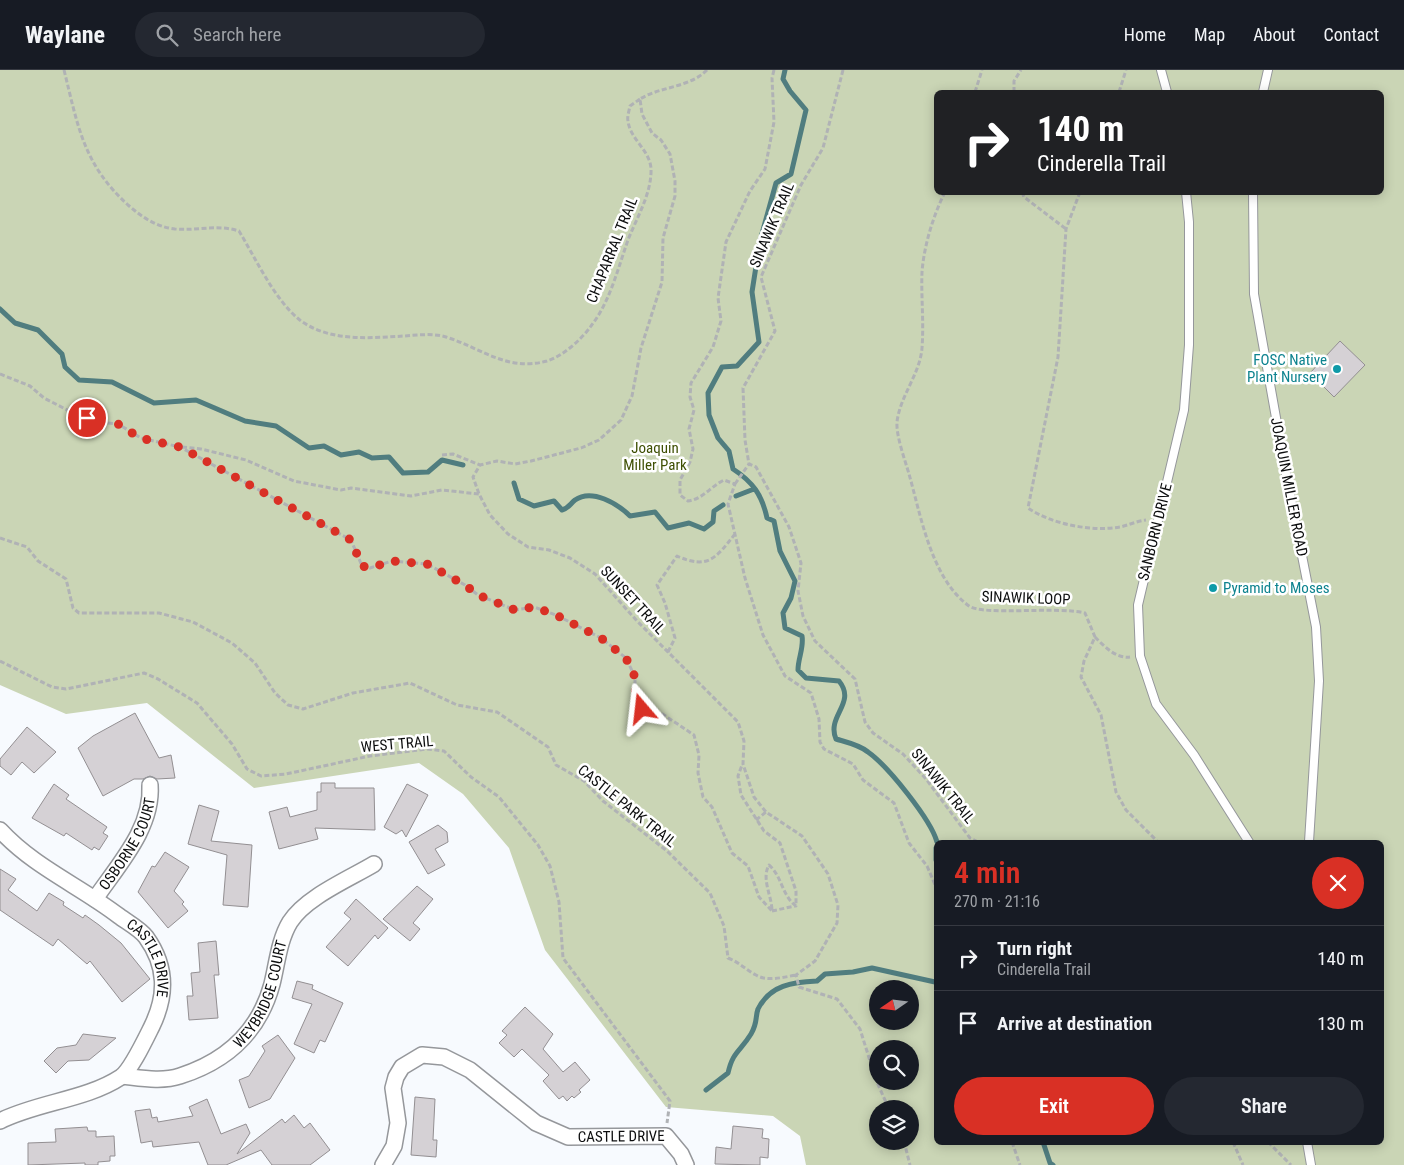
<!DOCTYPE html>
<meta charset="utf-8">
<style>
:root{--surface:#171b24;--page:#242831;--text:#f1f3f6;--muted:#9ea1a6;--line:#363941;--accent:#d93025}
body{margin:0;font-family:"Roboto Condensed",sans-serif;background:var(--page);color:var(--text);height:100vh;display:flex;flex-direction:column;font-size:19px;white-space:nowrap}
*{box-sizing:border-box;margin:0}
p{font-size:16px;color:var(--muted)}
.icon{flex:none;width:28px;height:28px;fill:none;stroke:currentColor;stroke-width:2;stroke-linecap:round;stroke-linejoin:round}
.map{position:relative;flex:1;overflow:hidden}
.sheet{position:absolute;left:934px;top:770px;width:450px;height:305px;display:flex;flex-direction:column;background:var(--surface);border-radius:8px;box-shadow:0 2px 12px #0003}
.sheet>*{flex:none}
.guide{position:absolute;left:934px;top:20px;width:450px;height:105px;border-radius:8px;box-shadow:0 2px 12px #0003;background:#202124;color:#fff;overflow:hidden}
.needle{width:32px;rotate:256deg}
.fabs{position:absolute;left:869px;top:910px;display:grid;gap:10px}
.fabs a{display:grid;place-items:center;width:50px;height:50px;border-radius:50%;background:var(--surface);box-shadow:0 2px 12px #0003;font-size:25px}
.pin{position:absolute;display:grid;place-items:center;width:42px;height:42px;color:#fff;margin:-21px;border:2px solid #fff;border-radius:50%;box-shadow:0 1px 5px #0007}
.me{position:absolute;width:55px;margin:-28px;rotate:343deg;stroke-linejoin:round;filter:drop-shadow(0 0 4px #0008)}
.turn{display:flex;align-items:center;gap:18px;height:105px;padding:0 20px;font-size:22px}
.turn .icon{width:65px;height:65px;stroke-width:2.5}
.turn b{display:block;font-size:35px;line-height:42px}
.round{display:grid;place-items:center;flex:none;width:52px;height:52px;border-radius:26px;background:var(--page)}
.head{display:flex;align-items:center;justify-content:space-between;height:85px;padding:0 20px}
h1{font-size:30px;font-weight:600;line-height:38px;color:var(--accent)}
.button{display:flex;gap:10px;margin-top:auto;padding:10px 20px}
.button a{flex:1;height:58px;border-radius:30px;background:var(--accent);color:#fff;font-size:20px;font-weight:600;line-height:58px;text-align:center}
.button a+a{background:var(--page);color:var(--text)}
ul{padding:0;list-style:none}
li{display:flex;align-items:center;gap:15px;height:65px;padding:0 20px;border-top:1px solid var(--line)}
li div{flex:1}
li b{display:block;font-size:19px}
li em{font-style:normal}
header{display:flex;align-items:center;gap:30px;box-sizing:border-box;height:70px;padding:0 25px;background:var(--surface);border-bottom:1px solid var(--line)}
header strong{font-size:24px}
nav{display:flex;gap:28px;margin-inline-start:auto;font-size:18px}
.search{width:350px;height:45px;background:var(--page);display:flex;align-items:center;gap:12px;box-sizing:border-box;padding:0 18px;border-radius:28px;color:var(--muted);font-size:19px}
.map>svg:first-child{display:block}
.green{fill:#cad5b5;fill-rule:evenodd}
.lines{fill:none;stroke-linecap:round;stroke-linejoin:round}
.stream{stroke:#507d7f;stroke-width:5}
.building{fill:#d5d1d5;stroke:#938f92}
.lane-casing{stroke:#95979b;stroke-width:10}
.street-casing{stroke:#95979b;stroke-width:18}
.path{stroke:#b0b2b5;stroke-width:3;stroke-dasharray:5 2.5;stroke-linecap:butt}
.lane{stroke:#fff;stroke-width:8}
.street{stroke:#fff;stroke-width:15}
.route{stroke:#d93025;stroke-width:9;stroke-dasharray:0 16.2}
.culture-dot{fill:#0f9aa8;stroke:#fff;stroke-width:2}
.labels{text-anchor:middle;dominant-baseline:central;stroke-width:5;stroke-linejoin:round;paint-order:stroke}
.street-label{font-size:15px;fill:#0c0d0e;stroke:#fff}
.culture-label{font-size:15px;fill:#0d838f;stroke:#fff;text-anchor:end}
.park-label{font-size:15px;fill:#3e4f03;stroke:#fff}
</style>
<header>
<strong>Waylane</strong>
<div class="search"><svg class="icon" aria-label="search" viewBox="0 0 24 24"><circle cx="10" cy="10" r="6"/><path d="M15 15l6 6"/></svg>Search here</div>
<nav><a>Home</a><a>Map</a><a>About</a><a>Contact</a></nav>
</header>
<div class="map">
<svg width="1404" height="1095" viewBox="0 0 1404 1095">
<rect width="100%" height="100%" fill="#f7fafe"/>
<path class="green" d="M 0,0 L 1404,0 L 1404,1095 L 806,1095 L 800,1066 L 773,1046 L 666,1037 L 545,880 L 509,778 L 463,724 L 419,693 L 254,718 L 147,633 L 66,644 L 0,615 ZM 936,22 L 1381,22 L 1381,122 L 936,122 ZM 936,772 L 1381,772 L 1381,1072 L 936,1072 ZM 878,919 L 910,919 L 910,951 L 878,951 ZM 878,979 L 910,979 L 910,1011 L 878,1011 ZM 878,1039 L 910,1039 L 910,1071 L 878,1071 Z"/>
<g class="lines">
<path class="stream" d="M 785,0 L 783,9 L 790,21 L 806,40 L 791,104 L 776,113 L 760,171 L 752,222 L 759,272 L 737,296 L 722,297 L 708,323 L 709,345 L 718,368 L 729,381 L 733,399 C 753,412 762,425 767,448 L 774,451 L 780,481 L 795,511 L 791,528 L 783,543 L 785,558 L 802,566 C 804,578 798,588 798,600 L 806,608 L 839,611 C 857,633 826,646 836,669 C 846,672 860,675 868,682 C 888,696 931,750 937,772
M 0,239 L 15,253 L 38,260 L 62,284 L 65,297 L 79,310 L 112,312 L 154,333 L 196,330 L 245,351 L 276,356 L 309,378 L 324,376 L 341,385 L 359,382 L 372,388 L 389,387 L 403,403 L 428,402 L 442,390 L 463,395
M 514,413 L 519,429 L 534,436 L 554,431 L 562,440 C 569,438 570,434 575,430 C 592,418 618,434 630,446 L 655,442 L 668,458 L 689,453 L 704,459 L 713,452 L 714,441 L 723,435
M 736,426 L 754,419
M 936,778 L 936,790
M 706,1020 L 728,1003 C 733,981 740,982 751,964 C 758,952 755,947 758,939 C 770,915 793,912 817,911 L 825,904 L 853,902 L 872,898 L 935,912
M 1043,1072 L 1050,1093 L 1053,1095"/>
</g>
<path class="building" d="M 1340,271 L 1365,295 L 1334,327 L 1310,303 Z
M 135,643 L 159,688 L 171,685 L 175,708 L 157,709 L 150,706 L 143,709 L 134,709 L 103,726 L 78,678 L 93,666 Z
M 27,657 L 56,682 L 34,703 L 22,692 L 11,705 L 0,696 L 0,689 Z
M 321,713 L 335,713 L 335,718 L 374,718 L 375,760 L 315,758 L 318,769 L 279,779 L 269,742 L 287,737 L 290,747 L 317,740 L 317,722 L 321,722 Z
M 54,714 L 69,725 L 66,729 L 107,757 L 103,763 L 108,766 L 99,780 L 94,777 L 92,780 L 66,763 L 64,766 L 32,748 Z
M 407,714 L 428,725 L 406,767 L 402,760 L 396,764 L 384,757 Z
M 199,735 L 219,741 L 211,771 L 252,775 L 248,837 L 223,835 L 227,785 L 188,774 Z
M 438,755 L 447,762 L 448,772 L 435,779 L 445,795 L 428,804 L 409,772 Z
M 165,782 L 189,797 L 174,821 L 184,832 L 182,834 L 188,841 L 168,858 L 138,822 L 152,796 L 155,797 Z
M 0,799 L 16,809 L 8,820 L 37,841 L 49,823 L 64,832 L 63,835 L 83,848 L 85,845 L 99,855 L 121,873 L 150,909 L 122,932 L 90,891 L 87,894 L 58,869 L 53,876 L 0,840 Z
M 417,816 L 433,829 L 413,853 L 420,859 L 410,871 L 383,849 Z
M 356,829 L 388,858 L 378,869 L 375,865 L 348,896 L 326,877 L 351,849 L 344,843 Z
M 216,871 L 219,905 L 214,905 L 218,948 L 189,950 L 187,926 L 193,926 L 191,903 L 200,902 L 198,873 Z
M 297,911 L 313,915 L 312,919 L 343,933 L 325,972 L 320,970 L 314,983 L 294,974 L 312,934 L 292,928 Z
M 525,937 L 553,964 L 543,979 L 563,1002 L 575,992 L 590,1010 L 579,1020 L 581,1022 L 574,1028 L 572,1026 L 567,1031 L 563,1026 L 559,1029 L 543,1011 L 549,1005 L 522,979 L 514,987 L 499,973 L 507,965 L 502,961 Z
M 83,964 L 116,968 L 89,990 L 68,991 L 56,1003 L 44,991 L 57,978 L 76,975 Z
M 278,965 L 295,988 L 270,1029 L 249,1038 L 239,1010 L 249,1006 L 265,981 L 262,976 Z
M 415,1027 L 435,1029 L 433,1070 L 437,1070 L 436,1087 L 411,1085 Z
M 207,1029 L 221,1064 L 246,1054 L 250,1063 L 237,1084 L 282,1049 L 285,1053 L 294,1045 L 304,1058 L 310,1053 L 330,1080 L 310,1095 L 272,1095 L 261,1080 L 226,1095 L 208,1095 L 199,1072 L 153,1077 L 152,1071 L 141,1073 L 135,1041 L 150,1039 L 152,1048 L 157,1047 L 158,1052 L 193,1046 L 189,1037 Z
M 733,1056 L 763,1059 L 762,1068 L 769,1069 L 768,1088 L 760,1087 L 760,1095 L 715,1094 L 716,1077 L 731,1079 Z
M 87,1057 L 88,1061 L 96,1061 L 96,1067 L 114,1066 L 115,1086 L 110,1086 L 110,1091 L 98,1092 L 98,1095 L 85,1095 L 85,1093 L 28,1095 L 28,1073 L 56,1072 L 55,1059 Z"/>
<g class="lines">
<defs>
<path id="lane" d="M 1161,0 L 1167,22
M 1263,22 L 1268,0
M 1186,122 L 1189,152 L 1189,275 L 1184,340 L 1138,535 L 1140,586 L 1156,634 L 1194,685 L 1249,772
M 1253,122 L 1254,224 L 1286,404 L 1316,557 L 1319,611 L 1309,772
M 1307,1072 L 1311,1095"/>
<g id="street">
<path id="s1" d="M 0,760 C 34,797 80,816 119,846 C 127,852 140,859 146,867 C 167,896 167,925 152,956 C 146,968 131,1000 121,1007 C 86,1030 38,1032 0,1051"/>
<path id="s2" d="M 95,829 C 118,795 153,758 150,715"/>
<path id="s3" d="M 123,1006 C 141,1008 162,1012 180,1006 C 227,991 259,962 272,914 C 277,894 279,870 290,852 C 306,827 349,809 374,794"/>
<path id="s4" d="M 383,1095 L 394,1076 L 398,1053 L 393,1018 L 396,1007 L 402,997 L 422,985 L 444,987 L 470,1000 L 536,1053 L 568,1067 L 666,1066 L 681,1084 L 686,1095"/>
</g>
</defs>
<use href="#lane" class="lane-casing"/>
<use href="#street" class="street-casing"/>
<path class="path" d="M 64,0 C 78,56 83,94 128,135 C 142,147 156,157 175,159 C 197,161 217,154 239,161 C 256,189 275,231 301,251 C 331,272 370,268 404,266 C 418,265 433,263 446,267 C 481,278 507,302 547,291 C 563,286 581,270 591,256 C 610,232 618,198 628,170 C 637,147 652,123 651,98 C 649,79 630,69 628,51 C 627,47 629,41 630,36 L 640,29
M 707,0 C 689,18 661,16 640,29 L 642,44 L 652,63 L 661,70 L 670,84 L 675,111 L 675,126 L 663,168 L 662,212 L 641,278 L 632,326 L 621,350 L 599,370 L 581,378 L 531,391 L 515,394 L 497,391 L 480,395 L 473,407 L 479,424 L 490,445 L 508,464 L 528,477 L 549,480 L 570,488 L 595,504 L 637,551 L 738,652 L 744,671 L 743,694 L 754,727 L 766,742 L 802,766 L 828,804 L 838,835 L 837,853 L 815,891 L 796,905 L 799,917 L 837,929 L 860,959 L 876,1010 L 889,1039
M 774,0 L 772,8 L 774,52 L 765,99 L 750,121 L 726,172 L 718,228 L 721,251 L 713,277 L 691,313 L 690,327 L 694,340 L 689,359 L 693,379 L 690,392 L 680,410 L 680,425 L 688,431 C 703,429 710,417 724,410 L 735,414 L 728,434 L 745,508 L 763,565 L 785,606 L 811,623 L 819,649 L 820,672 L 824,679 L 853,694 L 863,710 L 894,733 L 909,773 L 927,796 L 936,817
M 843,0 L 823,78 L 801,115 L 761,207 L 775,261 L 743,318 L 745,370 L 749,394 L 756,397 L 789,457 L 801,493 L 798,521 L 803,546 L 815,571 L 855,609 L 865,652 L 873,663 L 903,684 L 926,709 L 970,768 L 978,772
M 975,22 L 982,0
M 1014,22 L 1014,11 L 1021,0
M 1119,22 L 1126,0
M 945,122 C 933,146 924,176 922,202 C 921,227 924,252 922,278 C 920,304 900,326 897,352 C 896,366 905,390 909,404 C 921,446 931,508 969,536 C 983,546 1058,536 1085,543 L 1095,567 L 1084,591 L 1081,607 L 1101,645 L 1116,722 L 1126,740 L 1158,772
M 1022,122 L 1024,127 L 1066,159
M 1080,122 L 1066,159 L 1058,287 L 1028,438 C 1051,454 1092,462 1120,457 C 1129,455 1137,451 1146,450
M 0,304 L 30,316 L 44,328 L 75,344 L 98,352 L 118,354 L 141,368 L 180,377 L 351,470 L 362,496 L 370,498 L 392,491 L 427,494 L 465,515 L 478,525 L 515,540 L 534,537 L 556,545 L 601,568 L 626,588 L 635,607 L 635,632 L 642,639 L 661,643 L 694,665 L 699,685 L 698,703 L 703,727 L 712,737 L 732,783 L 748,796 L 759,827 L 772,841 C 772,826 761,809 769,795 C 782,806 782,826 796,836 L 796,821 L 780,773 L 764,761 L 741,725 L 738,706 L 742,695
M 182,377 L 201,379 L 246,390 L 294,411 L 341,420 L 351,418 L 411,426 L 442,420 L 479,424
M 442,385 L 453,384 L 480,395
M 735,414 L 749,394
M 0,468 L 27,477 L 38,491 L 66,509 L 73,538 L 79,543 L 159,543 L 193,552 L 232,573 L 255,593 L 275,623 L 288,635 L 303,639 L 353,623 L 410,613 L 457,635 L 497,642 L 548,677 L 556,695 L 584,711 L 603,731 L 667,781 L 710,823 L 724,856 L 728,888 C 739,892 746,900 756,905 C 767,912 784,907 796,905
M 1095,567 C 1104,576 1116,589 1130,587
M 668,582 L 675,568 L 665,533 L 657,515 L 677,486 C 708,500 716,488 735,464
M 0,591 L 52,617 L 66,619 L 144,603 L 158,609 L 197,633 L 232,674 L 247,699 L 261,706 L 286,704 L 370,686 L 427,679 L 444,681 L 471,707 L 499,727 L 538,775 L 550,796 L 559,832 L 563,888 L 670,1031 L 667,1053
M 756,750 L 766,742
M 772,841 L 795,836
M 904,1071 L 910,1095
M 1012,1072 L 1020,1095
M 1233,1072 L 1243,1095
M 1268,1072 L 1291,1095"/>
<use href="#lane" class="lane"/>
<use href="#street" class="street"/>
</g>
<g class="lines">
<path class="route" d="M 87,348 L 98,352 L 118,354 L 140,368 L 180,377 L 351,470 L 362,496 L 370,498 L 392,491 L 427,494 L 465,515 L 478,525 L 515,540 L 534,537 L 556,545 L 601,568 L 626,588 L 635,607 L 636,632 L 642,639"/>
</g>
<g class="culture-dot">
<circle cx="1337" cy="299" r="5"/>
<circle cx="1213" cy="518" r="5"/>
</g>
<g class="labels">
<g class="street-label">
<text transform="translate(772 155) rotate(-67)">SINAWIK TRAIL</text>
<text transform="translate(612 180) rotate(-68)">CHAPARRAL TRAIL</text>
<text transform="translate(1289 417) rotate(79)">JOAQUIN MILLER ROAD</text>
<text transform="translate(1155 462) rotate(-76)">SANBORN DRIVE</text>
<text transform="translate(1026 528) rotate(2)">SINAWIK LOOP</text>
<text transform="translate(633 530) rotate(47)">SUNSET TRAIL</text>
<text transform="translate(397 674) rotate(-5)">WEST TRAIL</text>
<text transform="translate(943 716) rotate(51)">SINAWIK TRAIL</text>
<text transform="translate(627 736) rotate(39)">CASTLE PARK TRAIL</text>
<text stroke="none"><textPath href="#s2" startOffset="65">OSBORNE COURT</textPath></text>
<text stroke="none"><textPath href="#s1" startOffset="202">CASTLE DRIVE</textPath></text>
<text stroke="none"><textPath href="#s3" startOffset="180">WEYBRIDGE COURT</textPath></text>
<text stroke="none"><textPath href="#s4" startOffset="351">CASTLE DRIVE</textPath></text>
</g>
<g class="culture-label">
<text x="1327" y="290">FOSC Native<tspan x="1327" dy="17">Plant Nursery</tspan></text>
<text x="1223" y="518" text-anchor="start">Pyramid to Moses</text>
</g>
<g class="park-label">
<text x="655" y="378">Joaquin<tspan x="655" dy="17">Miller Park</tspan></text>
</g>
</g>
</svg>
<div class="fabs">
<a><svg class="needle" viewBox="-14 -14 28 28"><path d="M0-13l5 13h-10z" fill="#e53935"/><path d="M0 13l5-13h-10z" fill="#9ea1a6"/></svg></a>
<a><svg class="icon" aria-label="search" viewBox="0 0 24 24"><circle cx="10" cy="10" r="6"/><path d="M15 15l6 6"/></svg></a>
<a><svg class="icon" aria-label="layers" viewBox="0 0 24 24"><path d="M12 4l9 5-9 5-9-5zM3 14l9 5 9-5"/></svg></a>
</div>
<div class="pin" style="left:87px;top:348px;background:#d93025"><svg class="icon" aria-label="arrive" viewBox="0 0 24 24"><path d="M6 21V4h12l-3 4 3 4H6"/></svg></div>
<svg class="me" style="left:642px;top:639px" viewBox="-20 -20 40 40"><path d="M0-17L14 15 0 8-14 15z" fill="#d93025" stroke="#fff" stroke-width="4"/></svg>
<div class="guide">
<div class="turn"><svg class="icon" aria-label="right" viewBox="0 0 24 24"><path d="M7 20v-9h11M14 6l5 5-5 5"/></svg><div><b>140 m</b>Cinderella Trail</div></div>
</div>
<section class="sheet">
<div class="head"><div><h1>4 min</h1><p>270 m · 21:16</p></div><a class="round" style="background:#d93025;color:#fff"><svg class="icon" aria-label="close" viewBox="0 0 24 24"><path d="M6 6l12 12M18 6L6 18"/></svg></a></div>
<ul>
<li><svg class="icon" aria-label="right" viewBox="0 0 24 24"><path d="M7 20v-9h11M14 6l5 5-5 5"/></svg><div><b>Turn right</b><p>Cinderella Trail</p></div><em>140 m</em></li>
<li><svg class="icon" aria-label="arrive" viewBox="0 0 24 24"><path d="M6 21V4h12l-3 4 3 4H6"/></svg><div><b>Arrive at destination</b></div><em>130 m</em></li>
</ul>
<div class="button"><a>Exit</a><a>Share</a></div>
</section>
</div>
